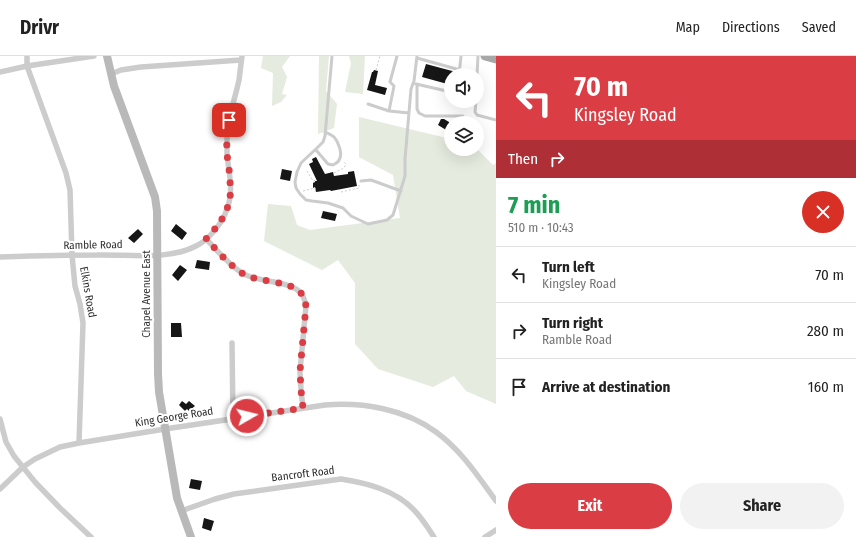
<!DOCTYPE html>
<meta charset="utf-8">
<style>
:root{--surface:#fff;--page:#f2f2f2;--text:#222;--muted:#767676;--line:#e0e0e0;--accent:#da3d44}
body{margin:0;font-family:"Fira Sans Condensed",sans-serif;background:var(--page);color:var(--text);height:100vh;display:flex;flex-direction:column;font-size:15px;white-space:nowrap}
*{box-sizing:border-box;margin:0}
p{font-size:13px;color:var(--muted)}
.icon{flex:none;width:22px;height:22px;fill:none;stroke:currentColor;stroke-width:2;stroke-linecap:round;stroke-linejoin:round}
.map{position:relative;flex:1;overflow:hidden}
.sheet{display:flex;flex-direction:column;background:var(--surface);width:360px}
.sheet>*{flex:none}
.banner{background:#da3d44;color:#fff;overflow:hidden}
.fabs{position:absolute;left:444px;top:12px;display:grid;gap:8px}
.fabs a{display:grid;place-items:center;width:40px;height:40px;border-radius:50%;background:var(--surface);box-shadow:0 4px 16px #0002;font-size:20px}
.pin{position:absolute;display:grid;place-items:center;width:34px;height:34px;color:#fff;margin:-17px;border-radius:8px;box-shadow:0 2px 6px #0006}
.me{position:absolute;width:44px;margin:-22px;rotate:82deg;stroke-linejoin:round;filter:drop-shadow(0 0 3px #0008)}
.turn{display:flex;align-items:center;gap:14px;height:84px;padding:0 12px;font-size:18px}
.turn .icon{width:52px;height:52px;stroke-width:2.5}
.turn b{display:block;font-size:28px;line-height:34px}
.then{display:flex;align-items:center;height:38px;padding:0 12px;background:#0003;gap:8px;font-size:15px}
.round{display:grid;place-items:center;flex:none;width:42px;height:42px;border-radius:21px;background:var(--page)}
.summary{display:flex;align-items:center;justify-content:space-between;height:68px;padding:0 12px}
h1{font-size:24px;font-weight:700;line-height:30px;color:#1e9e55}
.button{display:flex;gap:8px;margin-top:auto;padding:8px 12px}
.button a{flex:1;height:46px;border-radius:24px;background:var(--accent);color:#fff;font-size:16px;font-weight:700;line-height:46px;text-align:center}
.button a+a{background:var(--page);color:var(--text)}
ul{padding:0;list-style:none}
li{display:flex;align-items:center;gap:12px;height:56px;padding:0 12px;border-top:1px solid var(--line)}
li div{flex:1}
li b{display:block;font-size:15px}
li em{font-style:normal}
header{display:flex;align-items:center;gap:24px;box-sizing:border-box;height:56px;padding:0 20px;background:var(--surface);border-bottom:1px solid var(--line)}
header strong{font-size:19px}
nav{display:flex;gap:22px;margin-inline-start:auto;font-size:14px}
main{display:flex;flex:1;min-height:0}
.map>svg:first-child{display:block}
.green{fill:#e5ebde}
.building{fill:#161616}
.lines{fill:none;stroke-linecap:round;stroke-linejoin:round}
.path{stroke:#ccc;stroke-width:1;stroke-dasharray:2 2;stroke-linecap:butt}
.lane{stroke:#ccc;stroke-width:3}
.street{stroke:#ccc;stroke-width:5.5}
.secondary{stroke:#b9b9b9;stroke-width:8}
.primary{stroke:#a7a7a7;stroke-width:9}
.route{stroke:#da3d44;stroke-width:7;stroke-dasharray:0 12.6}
.labels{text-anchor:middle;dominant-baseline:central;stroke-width:4;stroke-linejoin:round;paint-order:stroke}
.street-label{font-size:11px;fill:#2f2f2f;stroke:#fff}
</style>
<header>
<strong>Drivr</strong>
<nav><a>Map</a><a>Directions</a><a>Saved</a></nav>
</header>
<main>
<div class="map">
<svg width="496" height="481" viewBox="0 0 496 481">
<rect width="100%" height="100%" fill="#fff"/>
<path class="green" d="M 263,0 L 290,0 L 282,11 L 287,21 L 282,38 L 287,39 L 281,46 L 272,50 L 273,17 L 261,12 Z
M 319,0 L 329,0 L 326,35 L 337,48 L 334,72 L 318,78 Z
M 349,0 L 365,0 L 363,38 L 345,36 L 351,7 Z
M 359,61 L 451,83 L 451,93 L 477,93 L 493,109 L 496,107 L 496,348 L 466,335 L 454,320 L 433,331 L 378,313 L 355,288 L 355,227 L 338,204 L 322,214 L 264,185 L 268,148 L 291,150 L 297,169 L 310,174 L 400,162 L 393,119 L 359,101 Z"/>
<path class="building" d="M 426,8 L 456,16 L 456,19 L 451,19 L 451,29 L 422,21 Z
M 374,14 L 378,15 L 375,29 L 387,32 L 385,39 L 367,34 L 372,16 L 373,16 Z
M 441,63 L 444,63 L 449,66 L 449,67 L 451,68 L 451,77 L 438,69 Z
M 316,101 L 325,118 L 333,116 L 334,120 L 348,118 L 348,116 L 354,115 L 357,130 L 331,135 L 330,134 L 316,136 L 315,131 L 313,132 L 313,127 L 315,126 L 315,125 L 317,125 L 309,108 L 313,106 L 312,103 Z
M 282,113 L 292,115 L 290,125 L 280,123 Z
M 323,155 L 337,158 L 335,165 L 321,162 Z
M 176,168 L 187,177 L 182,184 L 171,175 Z
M 138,173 L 143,178 L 134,187 L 128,182 Z
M 197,204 L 210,206 L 209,214 L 195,212 Z
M 180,209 L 187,214 L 178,225 L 172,219 Z
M 171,267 L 181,267 L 182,281 L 171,281 Z
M 182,345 L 186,348 L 189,345 L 195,350 L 189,355 L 187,353 L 185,355 L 179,349 Z
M 191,423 L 202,425 L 200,434 L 189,432 Z
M 204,462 L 214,465 L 211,475 L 202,472 Z"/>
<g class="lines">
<path class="path" d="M 376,14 L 380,0
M 307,115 L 313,125 L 316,124
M 334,117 L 344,112 L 346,108 L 344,106
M 303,135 L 315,132 L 315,136
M 341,136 L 359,132 L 359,129"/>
<path class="lane" d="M 332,0 L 325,80 L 323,86 L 318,91 L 301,107 L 297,116 L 295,126 L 296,132 L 300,138 L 306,144 L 312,145 L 328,147 L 343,152 L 351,160 L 368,168 L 387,164 L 393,159 L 405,120 L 405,103 L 411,33 L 414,25 L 417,0
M 417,2 L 460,14
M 459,19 L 461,0
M 477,19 L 478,0
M 416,28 L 451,36
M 417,28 L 417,53 L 419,57 L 425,60 L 463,60
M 476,45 L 475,56 L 477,59 L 496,64
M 368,48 L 389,55 L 409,57
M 389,55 L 394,30 L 390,26 L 397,0
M 316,94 L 328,108 L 333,109 C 342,105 342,98 339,90 C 338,87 337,84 334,81 C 332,79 329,78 325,76
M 361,125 L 371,124 L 401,135"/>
<path class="street" d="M 27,0 L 27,10 L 66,117 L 70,134 L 72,199 L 75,230 L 80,248 L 83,267 L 79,387
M 0,16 L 27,10 L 94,0
M 111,18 L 121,14 L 141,11 L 241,4
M 206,183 C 217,194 228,208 242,217 C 258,227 288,224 300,236 C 304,240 305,245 306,250 L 300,315 L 301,334 L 303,352
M 0,201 C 32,200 65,199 97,199 C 129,198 167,205 196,190 C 209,184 223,166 227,153 C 234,135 229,117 227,99 C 227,93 227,87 227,81 C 228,61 235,43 239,24 C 240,16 241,8 242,0
M 232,287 L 233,363
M 0,363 L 6,386 L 14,400 L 35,426 L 60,452 L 91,481
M 0,433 L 23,411 L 35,403 L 60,391 L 79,387 L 165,373 L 325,349 C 363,346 405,353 436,376 C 461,394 478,420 496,445
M 181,455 L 215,443 L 234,438 L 341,423 C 367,427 395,434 414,454 C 422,462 428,472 434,481
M 485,481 L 496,474"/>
<path class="secondary" d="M 107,0 L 114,30 L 155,141 L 157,155 L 158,318 L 159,336 L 177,442 L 191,481"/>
<path class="primary" d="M 485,0 L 496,3"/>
</g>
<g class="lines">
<path class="route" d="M 229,64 C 228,75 226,87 227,98 C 228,107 230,117 230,126 C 233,150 222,166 206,183 C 217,194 228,208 242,217 C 258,227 288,224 300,236 C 304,240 305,245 306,250 L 300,315 L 301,334 L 303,352 L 247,360"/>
</g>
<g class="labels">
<g class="street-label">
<text transform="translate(93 189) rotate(-1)">Ramble Road</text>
<text transform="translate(88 236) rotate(80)">Elkins Road</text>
<text transform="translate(146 238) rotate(-90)">Chapel Avenue East</text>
<text transform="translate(174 361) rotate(-9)">King George Road</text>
<text transform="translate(303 418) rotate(-7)">Bancroft Road</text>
</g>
</g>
</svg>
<div class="fabs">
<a><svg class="icon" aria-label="sound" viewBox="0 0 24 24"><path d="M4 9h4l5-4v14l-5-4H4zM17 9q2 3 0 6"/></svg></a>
<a><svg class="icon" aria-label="layers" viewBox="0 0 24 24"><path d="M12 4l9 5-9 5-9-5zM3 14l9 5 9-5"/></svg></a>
</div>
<div class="pin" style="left:229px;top:64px;background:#d93025"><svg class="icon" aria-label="arrive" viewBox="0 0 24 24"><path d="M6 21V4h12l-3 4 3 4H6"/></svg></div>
<svg class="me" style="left:247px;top:360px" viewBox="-20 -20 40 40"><circle r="17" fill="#da3d44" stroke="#fff" stroke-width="3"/><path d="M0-11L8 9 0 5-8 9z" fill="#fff"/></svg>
</div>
<section class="sheet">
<div class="banner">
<div class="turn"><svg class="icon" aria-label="left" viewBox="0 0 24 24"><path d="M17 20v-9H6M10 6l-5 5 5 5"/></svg><div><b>70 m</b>Kingsley Road</div></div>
<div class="then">Then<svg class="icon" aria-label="right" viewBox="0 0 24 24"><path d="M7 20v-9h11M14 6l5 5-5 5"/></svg></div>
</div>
<div class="summary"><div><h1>7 min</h1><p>510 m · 10:43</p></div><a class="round" style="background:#d93025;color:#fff"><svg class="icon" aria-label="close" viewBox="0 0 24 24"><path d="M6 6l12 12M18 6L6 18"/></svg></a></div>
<ul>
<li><svg class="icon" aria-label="left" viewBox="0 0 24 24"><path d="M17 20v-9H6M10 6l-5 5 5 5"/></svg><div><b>Turn left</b><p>Kingsley Road</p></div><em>70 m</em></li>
<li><svg class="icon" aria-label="right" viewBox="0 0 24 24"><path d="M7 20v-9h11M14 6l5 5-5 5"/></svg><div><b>Turn right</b><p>Ramble Road</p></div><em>280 m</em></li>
<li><svg class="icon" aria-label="arrive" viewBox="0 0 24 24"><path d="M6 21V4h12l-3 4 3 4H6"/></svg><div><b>Arrive at destination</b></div><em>160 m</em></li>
</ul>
<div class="button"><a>Exit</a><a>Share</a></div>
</section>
</main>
